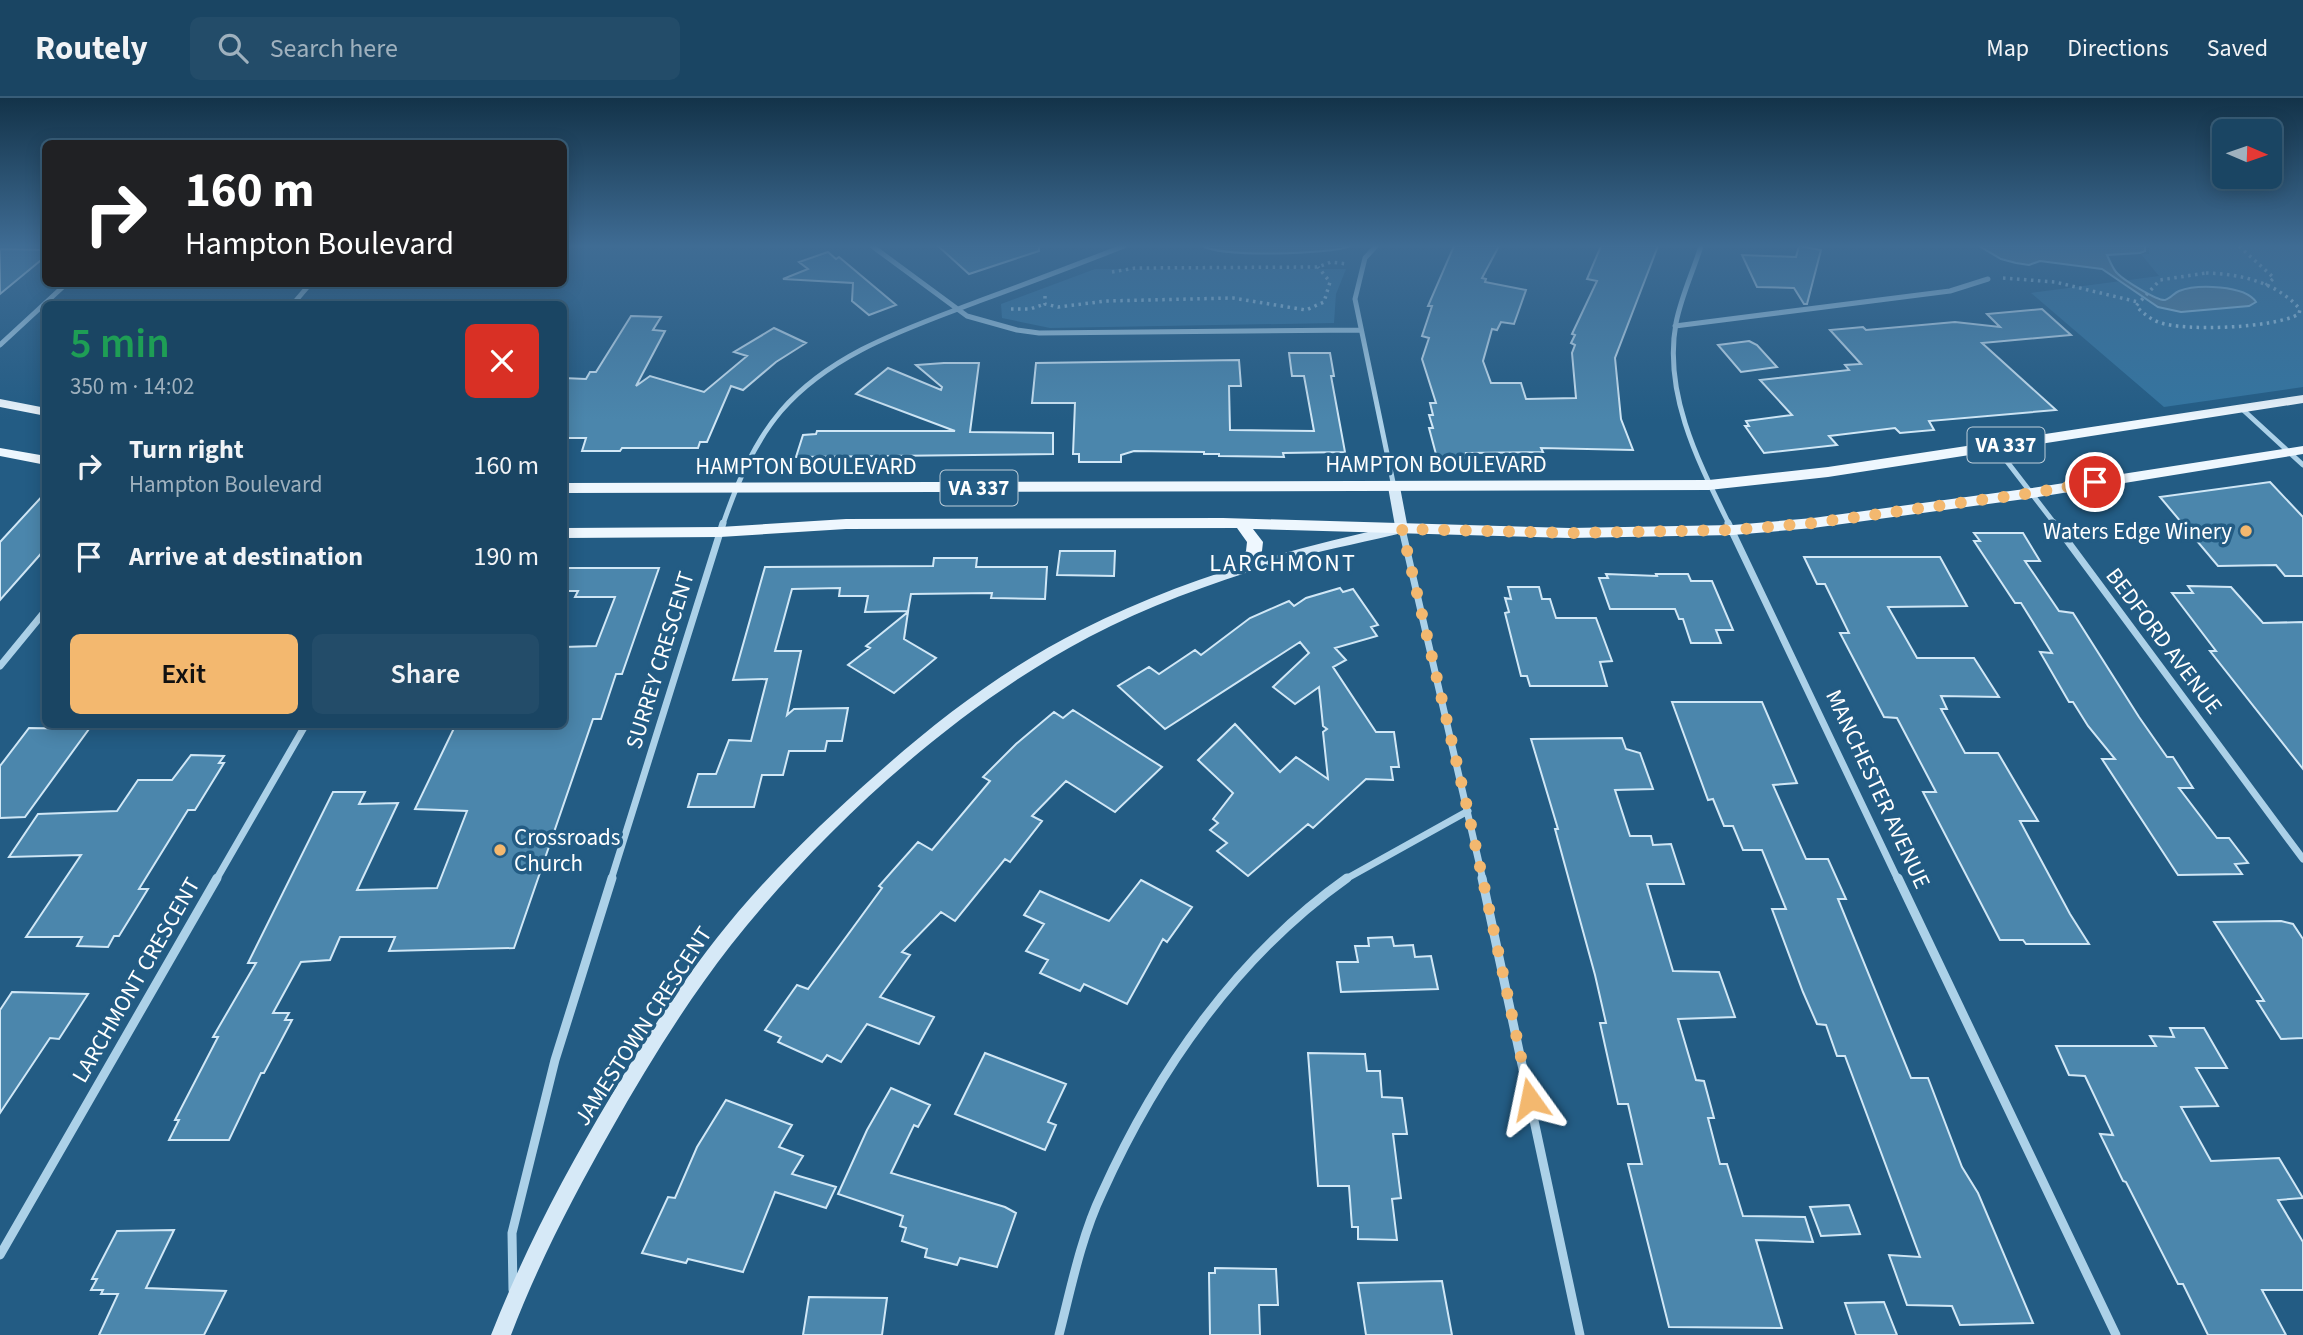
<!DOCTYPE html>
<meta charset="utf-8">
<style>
:root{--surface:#1a4563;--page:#234c69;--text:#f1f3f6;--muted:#9fb1be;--line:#385d78;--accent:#f3b86f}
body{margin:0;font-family:"Source Sans 3",sans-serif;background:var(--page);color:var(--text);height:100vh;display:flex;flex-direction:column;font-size:26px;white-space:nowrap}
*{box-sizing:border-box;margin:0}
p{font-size:23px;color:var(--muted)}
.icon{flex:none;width:38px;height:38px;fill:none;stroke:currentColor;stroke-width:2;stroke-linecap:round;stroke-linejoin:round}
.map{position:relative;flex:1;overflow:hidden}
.sheet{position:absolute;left:42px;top:203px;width:525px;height:427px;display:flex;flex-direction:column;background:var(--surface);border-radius:10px;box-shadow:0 4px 18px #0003,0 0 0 2px var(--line)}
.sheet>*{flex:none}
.guide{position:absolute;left:42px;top:42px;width:525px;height:147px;border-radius:10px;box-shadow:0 4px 18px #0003,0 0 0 2px var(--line);background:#202124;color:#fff;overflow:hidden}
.needle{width:46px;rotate:92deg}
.tools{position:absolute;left:2212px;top:21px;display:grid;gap:14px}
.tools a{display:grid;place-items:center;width:70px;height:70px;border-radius:10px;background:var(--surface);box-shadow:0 4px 18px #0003,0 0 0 2px var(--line);font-size:35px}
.pin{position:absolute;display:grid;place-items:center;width:60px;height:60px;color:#fff;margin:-30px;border:4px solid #fff;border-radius:50%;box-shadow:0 2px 7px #0007}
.me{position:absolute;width:77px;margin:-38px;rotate:348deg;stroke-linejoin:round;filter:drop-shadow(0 0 5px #0008)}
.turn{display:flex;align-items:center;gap:24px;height:147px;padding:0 28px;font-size:32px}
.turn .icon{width:91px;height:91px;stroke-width:2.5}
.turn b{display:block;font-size:49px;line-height:60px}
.round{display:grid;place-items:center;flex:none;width:74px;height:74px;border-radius:10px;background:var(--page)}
.overview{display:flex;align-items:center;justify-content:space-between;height:119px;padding:0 28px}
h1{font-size:42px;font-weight:600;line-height:52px;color:#1e9e55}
.action{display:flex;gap:14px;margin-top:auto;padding:14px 28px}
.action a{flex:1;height:80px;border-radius:10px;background:var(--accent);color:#111;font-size:28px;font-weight:600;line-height:80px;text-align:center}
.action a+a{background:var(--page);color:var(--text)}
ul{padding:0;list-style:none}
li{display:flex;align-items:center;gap:21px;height:91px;padding:0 28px}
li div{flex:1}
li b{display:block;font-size:26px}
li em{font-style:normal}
header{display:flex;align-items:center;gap:42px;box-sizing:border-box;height:98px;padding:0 35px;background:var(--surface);border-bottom:2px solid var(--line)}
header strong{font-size:33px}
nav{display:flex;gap:38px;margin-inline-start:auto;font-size:24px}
.search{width:490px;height:63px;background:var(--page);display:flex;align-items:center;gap:18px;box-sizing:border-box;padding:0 24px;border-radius:10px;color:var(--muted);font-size:26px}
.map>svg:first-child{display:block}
.green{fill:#3475a0}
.water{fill:#57809b;stroke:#a0cde9;stroke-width:2}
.building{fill:#4b86ac;stroke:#d0e7f6;stroke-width:2}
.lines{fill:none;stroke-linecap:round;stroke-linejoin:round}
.path{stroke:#acd1e8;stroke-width:3.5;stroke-dasharray:2.5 4.5;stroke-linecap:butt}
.minor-far2{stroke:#acd1e8;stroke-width:5}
.minor-far1{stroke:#acd1e8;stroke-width:7}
.minor{stroke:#acd1e8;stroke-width:9}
.secondary{fill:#d6e9f7;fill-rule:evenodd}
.primary{fill:#eef7fe;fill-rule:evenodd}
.route{stroke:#f3b86f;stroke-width:12;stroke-dasharray:0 21.6}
.poi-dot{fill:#f3b86f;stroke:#235c84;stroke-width:2.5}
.labels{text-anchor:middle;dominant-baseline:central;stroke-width:7;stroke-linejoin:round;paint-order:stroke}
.shield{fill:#235c84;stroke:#bdceda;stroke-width:2}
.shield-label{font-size:21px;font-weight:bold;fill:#fff}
.street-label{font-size:23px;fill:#fff;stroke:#235c84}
.poi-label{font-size:23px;fill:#fff;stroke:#235c84;text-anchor:end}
.neighbourhood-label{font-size:24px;letter-spacing:2px;fill:#fff;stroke:#235c84}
</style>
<header>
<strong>Routely</strong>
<div class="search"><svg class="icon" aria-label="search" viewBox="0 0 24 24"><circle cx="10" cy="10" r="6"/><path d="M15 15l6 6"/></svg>Search here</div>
<nav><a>Map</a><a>Directions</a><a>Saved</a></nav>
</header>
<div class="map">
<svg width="2303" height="1237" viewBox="0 0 2303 1237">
<rect width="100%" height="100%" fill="#235c84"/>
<path class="green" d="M 2154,148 L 2303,148 L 2303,289 L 2164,309 L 2031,195 L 2159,178 L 2141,156 L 2149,156 L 2149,150 Z
M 1095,171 L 1346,171 L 1336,196 L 1334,225 L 1050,230 L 1002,220 L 1001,206 Z"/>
<path class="water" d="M 1202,148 L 1351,148 C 1328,157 1222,159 1202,148 Z
M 1979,148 L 2145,148 L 2145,153 L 2140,155 L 2107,157 C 2110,163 2113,172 2118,176 C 2124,182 2157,203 2165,202 C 2170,201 2174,195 2179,193 C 2197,186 2245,187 2256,204 L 2249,208 L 2181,214 L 2158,209 L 2102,171 L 2040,163 L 2029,167 L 2016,165 L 2001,161 Z"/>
<path class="building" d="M 938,148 L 1039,148 L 1039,153 L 969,176 Z
M 1454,148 L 1499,148 L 1482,180 L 1486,181 L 1485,184 L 1526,192 L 1514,226 L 1501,224 L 1497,232 L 1492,231 L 1483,263 L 1491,285 L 1521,285 L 1526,301 L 1576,300 L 1572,255 L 1575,247 L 1571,245 L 1575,237 L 1572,236 L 1597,183 L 1587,181 L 1601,148 L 1658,148 L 1615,260 L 1621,321 L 1633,352 L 1541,350 L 1543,354 L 1466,355 L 1467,360 L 1437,360 L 1429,330 L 1433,330 L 1429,317 L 1433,317 L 1430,305 L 1436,305 L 1422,261 L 1429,240 L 1422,238 L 1432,208 L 1428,208 Z
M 1799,148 L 1821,152 L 1807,206 L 1804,206 L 1794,190 L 1757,189 L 1742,157 L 1796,159 Z
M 0,151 L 46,152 L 46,158 L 0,196 Z
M 828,154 L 836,161 L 839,159 L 896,207 L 869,217 L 852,203 L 853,185 L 783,181 L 808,171 L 799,164 Z
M 2042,211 L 2071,237 L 1982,245 L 2056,312 L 1929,323 L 1934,332 L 1900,335 L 1895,330 L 1829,338 L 1837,347 L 1764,355 L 1745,328 L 1749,328 L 1746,323 L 1792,317 L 1760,282 L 1849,272 L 1845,267 L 1861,266 L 1830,232 L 1863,229 L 1866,232 L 1955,224 L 2000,229 L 1987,216 Z
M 631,218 L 661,219 L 653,232 L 665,233 L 636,288 L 650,278 L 704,294 L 747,258 L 734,254 L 774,230 L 806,245 L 776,264 L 743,292 L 731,288 L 707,344 L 700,344 L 698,350 L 622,350 L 620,353 L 582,353 L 586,340 L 564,340 L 564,280 L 586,281 L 590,274 L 596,274 Z
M 1749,243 L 1757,247 L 1777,269 L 1741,274 L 1718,247 Z
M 1289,255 L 1330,255 L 1334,278 L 1331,278 L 1345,354 L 1283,355 L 1284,359 L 1219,358 L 1219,356 L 1204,356 L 1204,354 L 1134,353 L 1121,357 L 1121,364 L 1079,364 L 1079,356 L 1073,356 L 1075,305 L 1032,305 L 1036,265 L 1239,262 L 1241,288 L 1229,288 L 1230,332 L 1314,333 L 1304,278 L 1292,278 Z
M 944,265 L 979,265 L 970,334 L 1053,335 L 1053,356 L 796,359 L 803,337 L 816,336 L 817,333 L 955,333 L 856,296 L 888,270 L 941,292 L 942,289 L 916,267 Z
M 2270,384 L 2303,419 L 2303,478 L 2285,478 L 2276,467 L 2218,468 L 2160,399 Z
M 46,394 L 46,450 L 0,502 L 0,444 Z
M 1974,435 L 2023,435 L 2040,463 L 2025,463 L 2059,513 L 2073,515 L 2139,619 L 2167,659 L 2173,659 L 2193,690 L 2179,690 L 2217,740 L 2229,740 L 2248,765 L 2235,766 L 2242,776 L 2178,777 L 2102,661 L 2115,661 L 2088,628 L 2073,604 L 2069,604 L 2040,554 L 2052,555 L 2021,505 L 2015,505 L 1974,443 L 1980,443 Z
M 1060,453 L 1115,453 L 1114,478 L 1057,477 Z
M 1804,459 L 1940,459 L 1967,508 L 1888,509 L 1917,560 L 1974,560 L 1999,599 L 1941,598 L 1947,611 L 1941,611 L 1965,655 L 1998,655 L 2038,723 L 2020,723 L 2070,816 L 2089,846 L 2026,846 L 2023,842 L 2000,842 L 1923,694 L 1936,694 L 1897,620 L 1884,619 L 1840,535 L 1849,535 L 1825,486 L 1817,486 Z
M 934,460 L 977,460 L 976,469 L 1047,469 L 1045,501 L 991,500 L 992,495 L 911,496 L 908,513 L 865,514 L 868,498 L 839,498 L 840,490 L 792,491 L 775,553 L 801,553 L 787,617 L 794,611 L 848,610 L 842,643 L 827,643 L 825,653 L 789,653 L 783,677 L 762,677 L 754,709 L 688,709 L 698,676 L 716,676 L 729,642 L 751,643 L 767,581 L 733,582 L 765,469 L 933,468 Z
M 564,470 L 659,470 L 622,576 L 616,576 L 601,621 L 593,621 L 514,850 L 389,853 L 395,839 L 340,839 L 330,862 L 301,864 L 273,915 L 289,915 L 285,922 L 292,922 L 264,975 L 261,975 L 229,1042 L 169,1042 L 179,1022 L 175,1022 L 218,939 L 213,939 L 256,865 L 248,865 L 333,694 L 365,694 L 359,706 L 398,705 L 357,792 L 437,790 L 467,713 L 415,711 L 456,626 L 564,626 L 564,549 L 596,548 L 615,499 L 575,499 L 578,493 L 564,493 Z
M 1606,476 L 1657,478 L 1656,476 L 1688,476 L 1691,483 L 1712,483 L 1733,532 L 1716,532 L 1721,545 L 1691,545 L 1683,521 L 1679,521 L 1675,511 L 1610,511 L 1599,480 L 1608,480 Z
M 2188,488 L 2231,489 L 2263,525 L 2303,524 L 2303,671 L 2210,553 L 2216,553 L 2172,495 L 2193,495 Z
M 1508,489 L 1539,489 L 1542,501 L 1550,501 L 1556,520 L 1596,520 L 1612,563 L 1600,564 L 1607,588 L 1530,588 L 1527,578 L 1521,578 L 1505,515 L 1509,514 L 1505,500 L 1511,501 Z
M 1340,490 L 1343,494 L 1353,491 L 1378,527 L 1371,529 L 1377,538 L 1335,550 L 1346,562 L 1333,569 L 1376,634 L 1394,634 L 1399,669 L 1391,669 L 1393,682 L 1366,681 L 1313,730 L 1308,726 L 1248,778 L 1217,753 L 1227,745 L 1210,732 L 1218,725 L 1213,721 L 1233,695 L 1198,662 L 1235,626 L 1280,674 L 1296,659 L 1328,681 L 1323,634 L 1327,631 L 1323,628 L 1319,589 L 1295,606 L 1273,589 L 1309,555 L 1300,544 L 1165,631 L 1118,588 L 1149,569 L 1159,576 L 1195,552 L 1201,557 L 1250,520 L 1289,503 L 1294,508 L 1306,500 Z
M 908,514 L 904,541 L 936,560 L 894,595 L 848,567 L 870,550 L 866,548 Z
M 1672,604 L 1762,604 L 1797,685 L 1773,687 L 1806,761 L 1828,761 L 1846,801 L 1838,801 L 1911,980 L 1928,980 L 1962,1069 L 1978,1095 L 2033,1225 L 1960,1227 L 1952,1208 L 1907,1207 L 1889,1157 L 1920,1159 L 1845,958 L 1837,958 L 1826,927 L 1817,926 L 1803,894 L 1772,811 L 1786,811 L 1762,752 L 1743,752 L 1733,728 L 1724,728 L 1713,701 L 1708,702 Z
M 1073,612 L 1162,669 L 1115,714 L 1066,683 L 1032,718 L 1042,723 L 1010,764 L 1005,761 L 955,823 L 941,814 L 902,854 L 910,857 L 880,899 L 934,919 L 919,946 L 867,926 L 841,964 L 827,957 L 822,964 L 778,944 L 781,939 L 765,932 L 797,887 L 808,891 L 882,790 L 879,788 L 918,744 L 932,752 L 990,683 L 983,679 L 1016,646 L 1054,614 L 1063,620 Z
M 29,630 L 89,631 L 25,719 L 0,720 L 0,668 Z
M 1622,640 L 1626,651 L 1640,655 L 1653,691 L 1615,692 L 1630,738 L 1651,738 L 1653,747 L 1671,746 L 1684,786 L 1647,786 L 1673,873 L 1719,874 L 1735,919 L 1678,921 L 1696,982 L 1704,983 L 1714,1020 L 1708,1020 L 1720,1066 L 1727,1066 L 1743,1118 L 1805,1119 L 1813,1144 L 1756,1142 L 1782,1230 L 1669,1229 L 1628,1066 L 1642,1066 L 1628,1006 L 1618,1006 L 1600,925 L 1606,925 L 1595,877 L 1555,731 L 1558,731 L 1531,641 Z
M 191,657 L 224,658 L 219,665 L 224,665 L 195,712 L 188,712 L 139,791 L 148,791 L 119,838 L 114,838 L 108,849 L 77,848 L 82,839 L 26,839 L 81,757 L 9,759 L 38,716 L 117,713 L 138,682 L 172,682 Z
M 1141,782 L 1192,809 L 1167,844 L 1163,841 L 1127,906 L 1084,886 L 1080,893 L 1040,875 L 1048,862 L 1026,853 L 1044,826 L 1024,817 L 1040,793 L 1109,823 Z
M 2281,823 L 2293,826 L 2303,841 L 2303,940 L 2281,941 L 2257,903 L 2264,903 L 2214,824 Z
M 1392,839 L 1394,848 L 1413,847 L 1415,859 L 1431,858 L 1438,891 L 1341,894 L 1337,864 L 1358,864 L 1355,848 L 1369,848 L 1368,840 Z
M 12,894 L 88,896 L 59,941 L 50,940 L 0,1015 L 0,912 Z
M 2170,930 L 2204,930 L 2227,970 L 2196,970 L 2218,1008 L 2181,1009 L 2211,1063 L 2279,1060 L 2303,1100 L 2278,1102 L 2303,1144 L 2303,1192 L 2262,1192 L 2286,1237 L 2208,1237 L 2183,1186 L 2178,1186 L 2126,1084 L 2123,1083 L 2100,1036 L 2113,1037 L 2085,978 L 2069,977 L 2056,948 L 2156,948 L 2150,938 L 2174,939 Z
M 985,955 L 1066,986 L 1048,1024 L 1056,1027 L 1045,1052 L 955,1016 Z
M 1308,955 L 1365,956 L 1367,973 L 1380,973 L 1382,999 L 1402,1000 L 1407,1036 L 1393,1036 L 1401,1100 L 1392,1101 L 1397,1142 L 1358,1141 L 1358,1129 L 1352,1129 L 1349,1088 L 1318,1088 Z
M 891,990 L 930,1007 L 918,1029 L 914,1027 L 891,1075 L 1005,1109 L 1016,1115 L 997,1169 L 960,1160 L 957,1167 L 925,1159 L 927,1151 L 902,1143 L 906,1130 L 900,1128 L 903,1118 L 838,1096 L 867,1032 Z
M 726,1002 L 792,1027 L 779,1049 L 803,1058 L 792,1076 L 836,1089 L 826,1110 L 775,1094 L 743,1174 L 688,1161 L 686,1165 L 642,1155 L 668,1099 L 675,1100 L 697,1049 Z
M 1849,1107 L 1860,1136 L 1821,1138 L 1810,1109 Z
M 174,1132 L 146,1190 L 226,1193 L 204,1237 L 99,1237 L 118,1196 L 101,1196 L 103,1192 L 91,1192 L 97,1181 L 92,1181 L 117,1133 Z
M 1215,1170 L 1276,1171 L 1278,1207 L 1259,1207 L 1260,1237 L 1210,1237 L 1209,1175 L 1215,1175 Z
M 1442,1183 L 1452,1237 L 1366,1237 L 1358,1185 Z
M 809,1199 L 887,1200 L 882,1237 L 803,1237 Z
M 1884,1204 L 1897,1237 L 1856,1237 L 1845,1205 Z"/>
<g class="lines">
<path class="path" d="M 2239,148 L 2274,180 L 2265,188
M 1112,174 L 1135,170 L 1318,169 L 1331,164 L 1347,166
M 2206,175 C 2241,176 2276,184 2300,211 L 2299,216 C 2275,230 2184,234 2158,224 C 2149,220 2143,215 2136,208 L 2160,182 Z
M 2003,180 L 2055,184 L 2138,204
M 1045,198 L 1045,206 L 1058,209 L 1106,203 L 1233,200 L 1306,212 L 1324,204 L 1330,184 L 1318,169
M 1011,211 L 1030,211 L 1045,206"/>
<path class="minor-far2" d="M 872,148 L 967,218 L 1017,232 L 1039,235 L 1360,232
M 1376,148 L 1365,160 L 1355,201 L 1394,389
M 1701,148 C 1693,174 1681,199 1676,225 C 1663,296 1699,365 1729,426
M 293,206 L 310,186
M 1675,228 L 1950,193 L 1988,181
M 0,247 L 66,186
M 2241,310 L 2303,367
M 1995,348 L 2055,426
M 723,426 C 737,386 753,346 781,313 C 832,254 909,230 979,203 C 1028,185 1076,167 1124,148"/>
<path class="minor-far1" d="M 1728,425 L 1898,782
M 2054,425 L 2303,761
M 1402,431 L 1483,782
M 0,568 L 46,512
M 216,782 L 306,626
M 611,782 L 723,425
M 1344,782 L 1468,713"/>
<path class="minor" d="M 1482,780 L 1580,1237
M 1898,780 L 2116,1237
M 0,1157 L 217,780
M 513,1192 L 512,1135 L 555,962 L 612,780
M 1059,1237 C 1071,1190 1081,1139 1102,1095 C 1157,973 1237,858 1347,780"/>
<path class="secondary" d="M 1394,385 L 1400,389 L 1408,431 L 1406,434 C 1370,443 1332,450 1295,460 C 1225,480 1154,505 1089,539 C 956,609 824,729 731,847 C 686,905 647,968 611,1032 C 573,1099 538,1166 511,1237 L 491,1237 C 524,1153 565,1075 611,998 C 649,934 690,871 738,814 C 781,764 829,718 878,675 C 941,619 1006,570 1081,532 C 1180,482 1287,451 1395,428 L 1388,389 Z"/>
<path class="primary" d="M 2303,297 L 2303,305 L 1828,379 L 1709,392 L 564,395 L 564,385 L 1709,382 L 1828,369 Z
M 0,301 L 46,310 L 46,318 L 0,309 Z
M 2303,348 L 2303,356 L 2032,400 L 1813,430 L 1733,437 L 1570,440 L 1253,431 L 1263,444 L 1262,453 L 1250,474 L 1244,475 L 1236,470 L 1246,453 L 1247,444 L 1237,430 L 846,431 L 720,439 L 564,440 L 564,430 L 720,429 L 846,421 L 1223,420 L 1570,430 L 1733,427 L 1813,420 L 2032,390 Z
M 0,350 L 46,358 L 46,367 L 0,358 Z"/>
</g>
<linearGradient id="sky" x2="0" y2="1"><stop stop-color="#133349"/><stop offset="0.46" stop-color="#3f6c94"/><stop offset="1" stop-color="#3f6c94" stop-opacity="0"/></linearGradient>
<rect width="2303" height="322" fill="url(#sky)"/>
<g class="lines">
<path class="route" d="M 1530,1001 L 1468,713 L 1402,431 L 1570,435 L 1732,432 L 1813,425 L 2032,395 L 2095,384"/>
</g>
<g class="poi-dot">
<circle cx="2246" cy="433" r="7"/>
<circle cx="500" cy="752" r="7"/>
</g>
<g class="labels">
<g class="shield">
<rect x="1967.5" y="329.5" width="77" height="35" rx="5"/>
<rect x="940.5" y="372.5" width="77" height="35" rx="5"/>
</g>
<g class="shield-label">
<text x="2006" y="347">VA 337</text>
<text x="979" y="390">VA 337</text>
</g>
<g class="street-label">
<text x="1436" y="366">HAMPTON BOULEVARD</text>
<text x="806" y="368">HAMPTON BOULEVARD</text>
<text transform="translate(2164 543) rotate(53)">BEDFORD AVENUE</text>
<text transform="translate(660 562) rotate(-73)">SURREY CRESCENT</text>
<text transform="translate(1878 691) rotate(65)">MANCHESTER AVENUE</text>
<text transform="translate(136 882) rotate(-60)">LARCHMONT CRESCENT</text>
<text transform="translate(643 928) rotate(-57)">JAMESTOWN CRESCENT</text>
</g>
<g class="poi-label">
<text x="2232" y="433">Waters Edge Winery</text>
<text x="514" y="739" text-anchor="start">Crossroads<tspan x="514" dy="26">Church</tspan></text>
</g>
<g class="neighbourhood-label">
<text x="1283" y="465">LARCHMONT</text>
</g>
</g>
</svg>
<div class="tools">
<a><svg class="needle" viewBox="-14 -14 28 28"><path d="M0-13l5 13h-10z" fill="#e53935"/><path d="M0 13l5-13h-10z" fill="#9fb1be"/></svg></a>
</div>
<div class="pin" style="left:2095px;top:384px;background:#d93025"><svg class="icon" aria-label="arrive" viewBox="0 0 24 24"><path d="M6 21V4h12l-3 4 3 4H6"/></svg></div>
<svg class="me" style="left:1530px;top:1001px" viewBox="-20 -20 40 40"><path d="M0-17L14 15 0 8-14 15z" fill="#f3b86f" stroke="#fff" stroke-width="4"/></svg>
<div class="guide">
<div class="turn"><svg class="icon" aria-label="right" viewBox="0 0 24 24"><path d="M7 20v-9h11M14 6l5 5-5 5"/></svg><div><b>160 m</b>Hampton Boulevard</div></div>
</div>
<section class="sheet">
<div class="overview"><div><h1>5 min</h1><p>350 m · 14:02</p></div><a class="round" style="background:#d93025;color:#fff"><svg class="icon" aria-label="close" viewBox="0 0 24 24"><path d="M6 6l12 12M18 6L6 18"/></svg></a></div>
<ul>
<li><svg class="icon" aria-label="right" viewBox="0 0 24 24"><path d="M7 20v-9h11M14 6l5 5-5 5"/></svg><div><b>Turn right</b><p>Hampton Boulevard</p></div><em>160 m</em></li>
<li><svg class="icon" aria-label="arrive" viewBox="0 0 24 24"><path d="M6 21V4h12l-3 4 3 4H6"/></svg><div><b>Arrive at destination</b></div><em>190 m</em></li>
</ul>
<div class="action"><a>Exit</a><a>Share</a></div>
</section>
</div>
